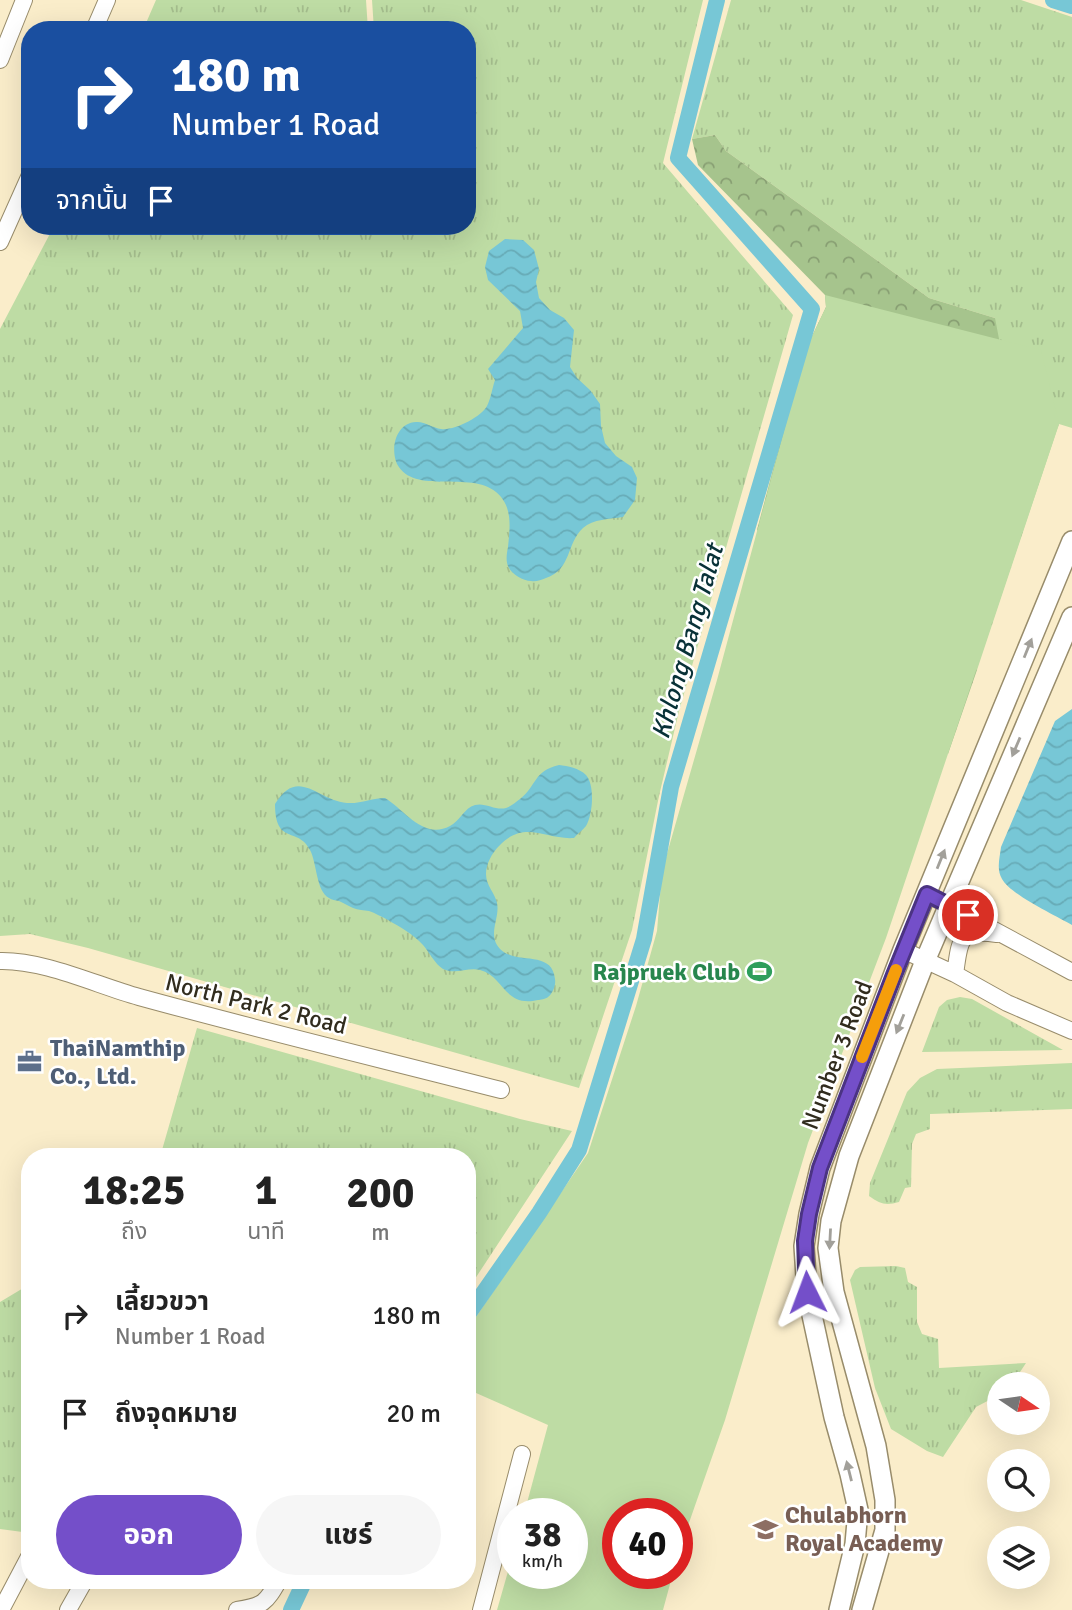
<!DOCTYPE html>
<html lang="th">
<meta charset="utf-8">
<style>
:root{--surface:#fff;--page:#f6f6f6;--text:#222;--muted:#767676;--accent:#744fc9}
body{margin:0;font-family:Signika,"Noto Sans Thai",sans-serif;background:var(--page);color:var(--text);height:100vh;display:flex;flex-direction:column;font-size:26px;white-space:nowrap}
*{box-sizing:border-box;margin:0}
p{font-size:23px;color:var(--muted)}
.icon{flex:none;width:38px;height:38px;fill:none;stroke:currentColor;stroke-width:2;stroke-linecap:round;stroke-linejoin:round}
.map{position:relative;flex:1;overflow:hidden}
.side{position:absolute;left:21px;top:1148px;width:455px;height:441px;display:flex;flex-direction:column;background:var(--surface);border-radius:28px;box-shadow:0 7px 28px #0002}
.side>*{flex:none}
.guide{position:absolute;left:21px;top:21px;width:455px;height:214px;border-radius:28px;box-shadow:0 7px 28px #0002;background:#1a4fa0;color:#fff;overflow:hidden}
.needle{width:46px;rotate:103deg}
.buttons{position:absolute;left:987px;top:1372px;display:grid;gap:14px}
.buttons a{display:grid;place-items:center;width:63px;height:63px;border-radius:50%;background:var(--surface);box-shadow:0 7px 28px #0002;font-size:35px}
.speed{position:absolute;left:497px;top:1498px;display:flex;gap:14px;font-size:35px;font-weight:700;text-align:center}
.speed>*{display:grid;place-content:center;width:91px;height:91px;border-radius:50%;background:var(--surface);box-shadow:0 7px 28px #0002;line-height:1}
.speed small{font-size:18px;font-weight:400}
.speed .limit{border:10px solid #d22;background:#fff;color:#111}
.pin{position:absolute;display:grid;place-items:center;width:60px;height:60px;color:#fff;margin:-30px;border:4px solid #fff;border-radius:50%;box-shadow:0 2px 7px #0007}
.me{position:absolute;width:77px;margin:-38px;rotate:357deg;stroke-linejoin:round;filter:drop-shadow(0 0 5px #0008)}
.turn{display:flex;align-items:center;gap:24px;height:147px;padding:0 35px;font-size:32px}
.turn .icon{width:91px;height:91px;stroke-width:2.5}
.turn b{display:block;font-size:49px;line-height:60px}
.then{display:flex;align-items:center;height:66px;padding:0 35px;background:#0003;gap:14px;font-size:26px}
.eta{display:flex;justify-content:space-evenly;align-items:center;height:119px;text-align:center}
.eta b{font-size:42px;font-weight:700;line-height:49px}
.cta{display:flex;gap:14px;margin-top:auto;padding:14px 35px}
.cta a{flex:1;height:80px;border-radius:42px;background:var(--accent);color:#fff;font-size:28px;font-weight:700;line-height:80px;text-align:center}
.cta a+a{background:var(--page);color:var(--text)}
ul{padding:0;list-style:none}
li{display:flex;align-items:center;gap:21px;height:98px;padding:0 35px}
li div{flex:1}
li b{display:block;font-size:26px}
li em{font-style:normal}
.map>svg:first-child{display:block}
.grass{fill:url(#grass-tufts)}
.forest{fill:url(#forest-crowns)}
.pitch{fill:#bedca4}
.water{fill:url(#water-waves)}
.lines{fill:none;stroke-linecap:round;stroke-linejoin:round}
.canal{stroke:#77c7d6;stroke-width:16}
.minor-casing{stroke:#988c6b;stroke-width:18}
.tertiary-casing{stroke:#988c6b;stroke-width:22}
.minor{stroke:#fff;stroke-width:16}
.tertiary{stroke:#fff;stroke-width:19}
.oneway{fill:#a2a09a}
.route-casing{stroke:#4b3383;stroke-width:18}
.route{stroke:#744fc9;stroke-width:12}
.slow{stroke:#f59e0b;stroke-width:12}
.labels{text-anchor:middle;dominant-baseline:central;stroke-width:5;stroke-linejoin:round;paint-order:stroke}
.leisure-label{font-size:24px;font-weight:bold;fill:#27864d;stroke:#fff;text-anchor:end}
.street-label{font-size:24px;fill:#312c1e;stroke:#fff}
.service-label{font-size:24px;font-weight:bold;fill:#4e5e75;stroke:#fff;text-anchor:start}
.education-label{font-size:24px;font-weight:bold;fill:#785e54;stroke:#fff;text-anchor:start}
.water-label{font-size:26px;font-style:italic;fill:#083137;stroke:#fff}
</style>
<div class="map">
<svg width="1072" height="1610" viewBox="0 0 1072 1610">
<defs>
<pattern id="grass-tufts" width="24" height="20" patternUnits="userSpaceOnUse" patternTransform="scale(1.75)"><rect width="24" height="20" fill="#bedca4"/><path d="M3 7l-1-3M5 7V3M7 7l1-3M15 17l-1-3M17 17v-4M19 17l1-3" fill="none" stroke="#a4bd8d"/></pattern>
<pattern id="forest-crowns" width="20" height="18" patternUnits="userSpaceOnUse" patternTransform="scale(1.75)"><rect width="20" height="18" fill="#a6c48d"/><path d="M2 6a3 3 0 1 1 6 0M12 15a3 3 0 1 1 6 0" fill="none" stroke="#889f73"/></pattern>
<pattern id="water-waves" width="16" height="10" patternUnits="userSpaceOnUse" patternTransform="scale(1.75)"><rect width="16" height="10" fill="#77c7d6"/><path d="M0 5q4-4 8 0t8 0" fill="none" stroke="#67abb7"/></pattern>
</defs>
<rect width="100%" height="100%" fill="#faedca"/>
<path class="grass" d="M 156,0 L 366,0 L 368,30 L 143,30 Z
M 372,0 L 703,0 L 663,163 L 793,315 L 679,711 L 659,796 L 632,930 L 579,1088 L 88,948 L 30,934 L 0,936 L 0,329 L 54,226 L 467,226 L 467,30 L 374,30 Z
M 731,0 L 1021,0 L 1072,17 L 1072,428 L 1059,424 L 977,670 L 968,656 L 995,318 L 929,298 L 726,151 L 715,135 L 692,139 Z
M 960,997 L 972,999 L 1063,1050 L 922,1052 L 939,1007 L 947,1000 Z
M 197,1028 L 520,1119 L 572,1131 L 467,1291 L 467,1157 L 160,1157 Z
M 1072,1063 L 1072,1109 L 930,1114 L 930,1129 L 916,1134 L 912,1144 L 911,1187 L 905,1188 L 899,1202 C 886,1206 880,1204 869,1196 L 870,1183 L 907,1092 L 920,1078 L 937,1069 Z
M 896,1266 L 905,1268 L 908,1282 L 917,1287 L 917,1322 L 922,1334 L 938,1339 L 939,1368 L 1026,1363 L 1012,1384 L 999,1384 L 999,1395 L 976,1407 L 943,1457 L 927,1451 L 891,1429 L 875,1388 L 850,1280 L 855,1270 L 860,1267 Z
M 30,1284 L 30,1533 L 0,1529 L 0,1302 Z"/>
<path class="forest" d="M 715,135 L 726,151 L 929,298 L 995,318 L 1000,344 L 968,656 L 977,670 L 948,754 L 757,530 L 804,353 L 826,307 L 825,295 L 698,165 L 692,139 Z"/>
<path class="pitch" d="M 825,295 L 1041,350 L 1059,424 L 886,938 L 808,1143 L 725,1420 L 677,1557 L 677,1514 L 618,1514 L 618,1573 L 673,1573 L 663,1610 L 497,1610 L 513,1554 L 513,1573 L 572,1573 L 572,1514 L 524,1514 L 548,1425 L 467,1389 L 467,1330 L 588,1153 L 636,1006 L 657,931 L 662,871 L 717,680 L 806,349 L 826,307 Z"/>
<path class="water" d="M 505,239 L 523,240 L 534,250 L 539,269 L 536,282 L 539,298 L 550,310 L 564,318 L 574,330 L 570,367 L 577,378 L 590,390 L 600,404 L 601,426 L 605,443 L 616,456 L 632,467 L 637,478 L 635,500 L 623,517 C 610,519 593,519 583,528 C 566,544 572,569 546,578 C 541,580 536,582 531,581 C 523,581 512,574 509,568 C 505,561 507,553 508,547 C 510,527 513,506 496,492 C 470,470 414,496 397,464 C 390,448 396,423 416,422 C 424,421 433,428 441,429 C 454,431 481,417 487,406 C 491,398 492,389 495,380 L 488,369 L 523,328 L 520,311 L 488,280 L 485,267 L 489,251 Z
M 1072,709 L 1072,925 C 1055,915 1011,895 1002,879 C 996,869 1000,857 1001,847 L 1055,721 Z
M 559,765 C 568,766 579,768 586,775 C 595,785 593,814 586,826 C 583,830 577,834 574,838 C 545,840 525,819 499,846 C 492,853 486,864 486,874 C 486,886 495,893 497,903 C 500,917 489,932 497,945 C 511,968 552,947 555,979 C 556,985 553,993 548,997 C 546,999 540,1000 538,1000 C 504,1008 504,976 480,970 C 468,967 455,975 443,969 C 435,964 429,952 423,945 C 413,934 400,927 388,920 C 382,917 375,913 369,911 C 364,910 358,910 353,908 C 348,906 344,903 339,901 C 335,900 332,900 329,898 C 316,891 317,863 310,850 C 298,826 275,846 275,804 C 298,766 317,800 347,803 C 360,804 373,798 385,798 C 405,810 423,840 450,826 C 460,821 464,808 475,805 C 485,802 496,811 506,808 C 510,807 516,802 520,799 C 537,786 533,771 559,765 Z"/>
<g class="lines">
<path class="canal" d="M 1053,0 L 1072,6
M 467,1316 L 539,1213 L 579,1150 L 644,939 L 671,787 L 812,309 L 678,158 L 717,0
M 291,1610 L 305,1580"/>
<defs>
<path id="minor" d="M 94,30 L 107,0
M 0,60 L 24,0
M 0,242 L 30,175
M 927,894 L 1072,972
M 903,950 L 955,974 L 1007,1003 L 1072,1031
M 0,961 C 44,960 96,985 139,997 C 259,1030 380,1059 501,1090
M 955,974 C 960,942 957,928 997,934
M 1,1610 L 30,1555
M 68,1610 L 85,1580
M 237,1610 C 263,1606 266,1603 279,1580
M 481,1610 L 522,1454"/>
<path id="tertiary" d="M 839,1610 L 855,1544 L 858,1510 L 850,1474 L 834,1417 L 807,1292 L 804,1246 L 809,1214 L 820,1168 L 903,950 L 1072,541
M 862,1610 L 885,1530 L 885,1500 L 876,1446 L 834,1292 L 828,1248 L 831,1221 L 849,1156 L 925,961 L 1072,617"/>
</defs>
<use href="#minor" class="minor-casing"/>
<use href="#tertiary" class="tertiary-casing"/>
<use href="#minor" class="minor"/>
<use href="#tertiary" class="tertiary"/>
</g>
<defs><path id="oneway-solid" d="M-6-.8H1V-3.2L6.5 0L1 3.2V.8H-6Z" transform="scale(1.75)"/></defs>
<g class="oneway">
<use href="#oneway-solid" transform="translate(1028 648) rotate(-68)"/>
<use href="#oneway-solid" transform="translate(1016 747) rotate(113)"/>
<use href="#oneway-solid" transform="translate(941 859) rotate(-68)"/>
<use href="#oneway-solid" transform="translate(900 1024) rotate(112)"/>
<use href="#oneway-solid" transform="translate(830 1239) rotate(93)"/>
<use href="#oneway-solid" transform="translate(849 1471) rotate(-104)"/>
</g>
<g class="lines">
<defs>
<path id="route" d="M 807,1292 L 805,1241 L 809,1214 L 820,1168 L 894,975 L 927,894 L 968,915"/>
</defs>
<use href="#route" class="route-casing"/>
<use href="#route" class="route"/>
<path class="slow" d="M 862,1057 L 896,970"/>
</g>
<defs>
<symbol id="stadium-bare" viewBox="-9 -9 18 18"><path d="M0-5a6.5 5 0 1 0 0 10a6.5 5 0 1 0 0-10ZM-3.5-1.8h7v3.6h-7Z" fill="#2e9e5b" stroke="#fff" stroke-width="2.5" paint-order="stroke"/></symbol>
<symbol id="office-bare" viewBox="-9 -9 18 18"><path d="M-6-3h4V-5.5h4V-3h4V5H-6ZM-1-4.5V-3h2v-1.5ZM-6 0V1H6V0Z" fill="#5c6f8a" stroke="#fff" stroke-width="2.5" paint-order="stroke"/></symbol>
<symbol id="university-bare" viewBox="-9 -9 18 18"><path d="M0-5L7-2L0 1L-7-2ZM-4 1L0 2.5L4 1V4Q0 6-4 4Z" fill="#8d6e63" stroke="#fff" stroke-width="2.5" paint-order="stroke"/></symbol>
</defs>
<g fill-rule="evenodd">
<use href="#stadium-bare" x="742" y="954" width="35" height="35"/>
<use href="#office-bare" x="12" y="1044" width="35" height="35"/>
<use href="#university-bare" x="748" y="1512" width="35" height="35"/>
</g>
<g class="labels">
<g class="leisure-label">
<text x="740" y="972">Rajpruek Club</text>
</g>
<g class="street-label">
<text transform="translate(256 1004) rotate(14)">North Park 2 Road</text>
<text transform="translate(837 1055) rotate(-69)">Number 3 Road</text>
</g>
<g class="service-label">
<text x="50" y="1048">ThaiNamthip<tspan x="50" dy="28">Co., Ltd.</tspan></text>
</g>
<g class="education-label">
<text x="785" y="1515">Chulabhorn<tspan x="785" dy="28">Royal Academy</tspan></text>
</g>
<g class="water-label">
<text transform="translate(688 642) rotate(-74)">Khlong Bang Talat</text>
</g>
</g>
</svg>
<div class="buttons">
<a><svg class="needle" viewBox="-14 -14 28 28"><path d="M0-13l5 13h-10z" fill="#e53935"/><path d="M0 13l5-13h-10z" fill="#767676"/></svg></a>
<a><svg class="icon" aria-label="search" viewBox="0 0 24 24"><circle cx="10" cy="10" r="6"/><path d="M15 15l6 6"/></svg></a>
<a><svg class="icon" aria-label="layers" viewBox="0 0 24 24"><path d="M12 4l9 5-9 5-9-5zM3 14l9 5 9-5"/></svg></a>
</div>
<div class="speed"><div>38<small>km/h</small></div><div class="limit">40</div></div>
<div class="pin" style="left:968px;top:915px;background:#d93025"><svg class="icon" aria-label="arrive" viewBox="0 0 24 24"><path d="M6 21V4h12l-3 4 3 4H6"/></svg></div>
<svg class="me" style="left:807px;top:1292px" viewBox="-20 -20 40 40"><path d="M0-17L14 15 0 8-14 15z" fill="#744fc9" stroke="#fff" stroke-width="4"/></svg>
<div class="guide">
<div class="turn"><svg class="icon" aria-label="right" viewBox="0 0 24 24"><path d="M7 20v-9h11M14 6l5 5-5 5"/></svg><div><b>180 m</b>Number 1 Road</div></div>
<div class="then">จากนั้น<svg class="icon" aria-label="arrive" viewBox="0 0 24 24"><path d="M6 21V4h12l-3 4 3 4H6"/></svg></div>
</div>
<section class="side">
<div class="eta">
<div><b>18:25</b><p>ถึง</p></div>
<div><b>1</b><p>นาที</p></div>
<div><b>200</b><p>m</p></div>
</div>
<ul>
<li><svg class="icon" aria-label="right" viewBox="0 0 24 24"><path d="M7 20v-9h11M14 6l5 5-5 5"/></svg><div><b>เลี้ยวขวา</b><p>Number 1 Road</p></div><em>180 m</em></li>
<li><svg class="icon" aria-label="arrive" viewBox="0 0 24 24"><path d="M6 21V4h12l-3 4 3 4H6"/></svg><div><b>ถึงจุดหมาย</b></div><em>20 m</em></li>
</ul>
<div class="cta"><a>ออก</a><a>แชร์</a></div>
</section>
</div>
